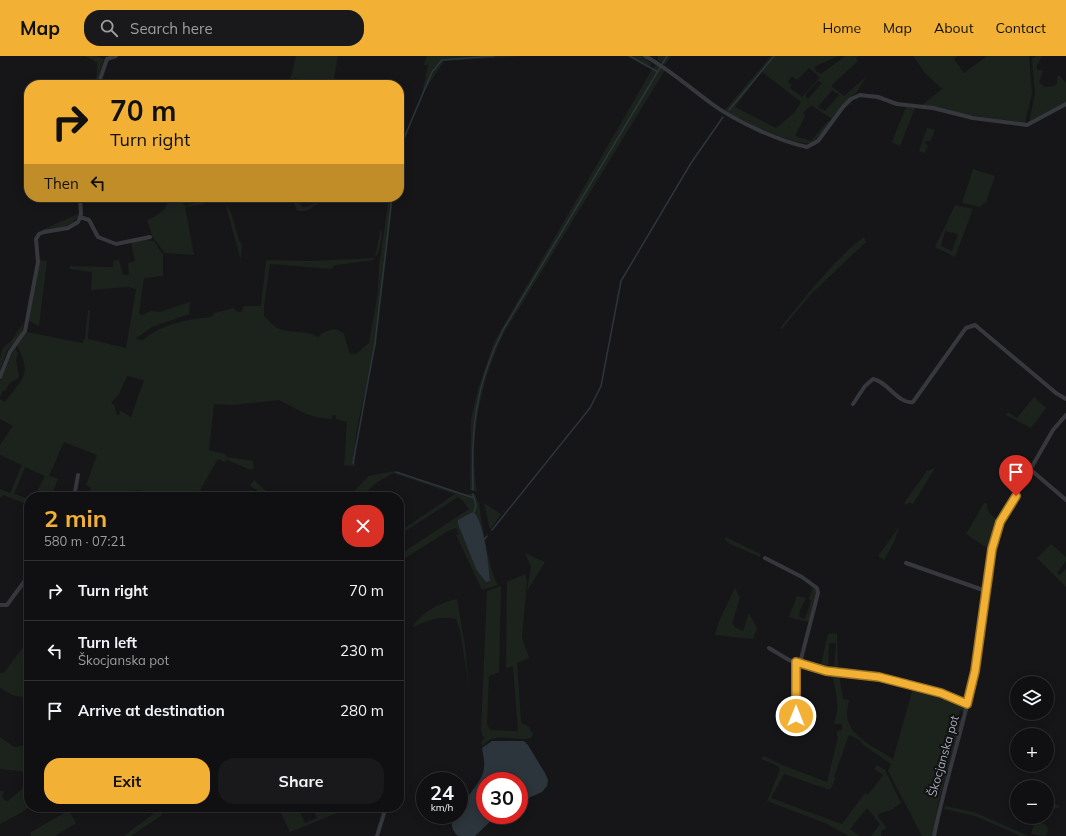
<!DOCTYPE html>
<meta charset="utf-8">
<style>
:root{--surface:#101012;--page:#19191b;--text:#f1f3f6;--muted:#9c9d9f;--line:#303032;--accent:#f2b134}
body{margin:0;font-family:Mulish,sans-serif;background:var(--page);color:var(--text);height:100vh;display:flex;flex-direction:column;font-size:15px;white-space:nowrap}
*{box-sizing:border-box;margin:0}
p{font-size:13px;color:var(--muted)}
.icon{flex:none;width:22px;height:22px;fill:none;stroke:currentColor;stroke-width:2;stroke-linecap:round;stroke-linejoin:round}
.map{position:relative;flex:1;overflow:hidden}
.sheet{position:absolute;left:24px;top:436px;width:380px;height:320px;display:flex;flex-direction:column;background:var(--surface);border-radius:16px;box-shadow:0 2px 10px #0003,0 0 0 1px var(--line)}
.sheet>*{flex:none}
.top-card{position:absolute;left:24px;top:24px;width:380px;height:122px;border-radius:16px;box-shadow:0 2px 10px #0003,0 0 0 1px var(--line);background:#f2b134;color:#111;overflow:hidden}
.buttons{position:absolute;left:1010px;top:620px;display:grid;gap:8px}
.buttons a{display:grid;place-items:center;width:44px;height:44px;border-radius:50%;background:var(--surface);box-shadow:0 2px 10px #0003,0 0 0 1px var(--line);font-size:20px}
.speed{position:absolute;left:416px;top:716px;display:flex;gap:8px;font-size:20px;font-weight:700;text-align:center}
.speed>*{display:grid;place-content:center;width:52px;height:52px;border-radius:50%;background:var(--surface);box-shadow:0 2px 10px #0003,0 0 0 1px var(--line);line-height:1}
.speed small{font-size:10px;font-weight:400}
.speed .limit{border:6px solid #d22;background:#fff;color:#111}
.pin{position:absolute;display:grid;place-items:center;width:34px;height:34px;color:#fff;margin:-41px -17px;border-radius:50% 50% 50% 0;rotate:-45deg;box-shadow:0 0 4px #0007}
.pin .icon{rotate:45deg}
.me{position:absolute;width:44px;margin:-22px;rotate:0deg;stroke-linejoin:round;filter:drop-shadow(0 0 3px #0008)}
.turn{display:flex;align-items:center;gap:14px;height:84px;padding:0 20px;font-size:18px}
.turn .icon{width:52px;height:52px;stroke-width:2.5}
.turn b{display:block;font-size:28px;line-height:34px}
.then{display:flex;align-items:center;height:38px;padding:0 20px;background:#0003;gap:8px;font-size:15px}
.round{display:grid;place-items:center;flex:none;width:42px;height:42px;border-radius:16px;background:var(--page)}
.headline{display:flex;align-items:center;justify-content:space-between;height:68px;padding:0 20px}
h1{font-size:24px;font-weight:700;line-height:30px;color:var(--accent)}
.button{display:flex;gap:8px;margin-top:auto;padding:8px 20px}
.button a{flex:1;height:46px;border-radius:16px;background:var(--accent);color:#111;font-size:16px;font-weight:700;line-height:46px;text-align:center}
.button a+a{background:var(--page);color:var(--text)}
ul{padding:0;list-style:none}
li{display:flex;align-items:center;gap:12px;height:60px;padding:0 20px;border-top:1px solid var(--line)}
li div{flex:1}
li b{display:block;font-size:15px}
li em{font-style:normal}
header{display:flex;align-items:center;gap:24px;box-sizing:border-box;height:56px;padding:0 20px;background:var(--accent);color:#111}
header strong{font-size:19px}
nav{display:flex;gap:22px;margin-inline-start:auto;font-size:14px}
.search{width:280px;height:36px;background:var(--page);display:flex;align-items:center;gap:10px;box-sizing:border-box;padding:0 14px;border-radius:16px;color:var(--muted);font-size:15px}
.map>svg:first-child{display:block}
.green{fill:#1c231d;fill-rule:evenodd}
.water{fill:#2c353c}
.lines{fill:none;stroke-linecap:round;stroke-linejoin:round}
.stream{stroke:#2c353c;stroke-width:1.5}
.street{stroke:#37383d;stroke-width:4}
.route-casing{stroke:#9d7322;stroke-width:10}
.route{stroke:#f2b134;stroke-width:7}
.labels{text-anchor:middle;dominant-baseline:central;stroke-width:4;stroke-linejoin:round;paint-order:stroke}
.street-label{font-size:12px;fill:#a8adb8;stroke:#111113}
</style>
<header>
<strong>Map</strong>
<div class="search"><svg class="icon" aria-label="search" viewBox="0 0 24 24"><circle cx="10" cy="10" r="6"/><path d="M15 15l6 6"/></svg>Search here</div>
<nav><a>Home</a><a>Map</a><a>About</a><a>Contact</a></nav>
</header>
<div class="map">
<svg width="1066" height="780" viewBox="0 0 1066 780">
<rect width="100%" height="100%" fill="#161618"/>
<path class="green" d="M 86,0 L 96,0 L 104,3 L 96,29 L 94,28 L 97,18 L 97,7 Z
M 296,0 L 338,0 L 333,29 L 310,29 L 295,22 L 292,29 L 289,29 Z
M 427,0 L 525,0 L 444,5 L 422,39 L 428,9 L 424,9 Z
M 626,0 L 641,0 L 651,7 L 650,13 Z
M 658,0 L 671,0 L 665,9 L 658,4 Z
M 771,0 L 838,0 L 814,11 L 816,15 L 821,18 L 845,0 L 858,0 L 856,2 L 858,5 L 831,30 L 844,40 L 866,21 L 856,37 L 847,44 L 832,63 L 811,49 L 803,57 L 805,60 L 795,80 L 811,85 L 828,65 L 830,67 L 813,87 C 797,92 740,63 724,55 ZM 809,12 L 820,21 L 802,41 L 790,32 L 792,29 L 788,26 L 792,20 L 797,24 ZM 762,16 L 801,46 L 795,56 L 776,72 L 735,51 ZM 818,25 L 822,27 L 808,43 L 805,39 ZM 832,34 L 839,39 L 825,55 L 818,51 Z
M 913,0 L 957,0 L 954,3 L 964,17 L 987,0 L 1029,0 L 1032,38 L 1025,67 C 990,62 956,57 921,50 L 942,33 L 925,17 Z
M 1036,0 L 1042,0 L 1036,11 L 1038,14 L 1043,15 L 1039,26 L 1045,31 L 1055,30 L 1057,28 L 1057,20 L 1059,19 L 1066,27 L 1066,46 L 1029,66 L 1035,38 L 1032,3 Z
M 657,9 L 665,14 L 504,277 C 481,324 468,383 477,435 L 470,434 L 471,363 L 478,333 L 494,286 L 654,10 Z
M 906,51 L 915,52 L 900,90 L 892,86 Z
M 927,72 L 935,74 L 930,85 L 926,85 L 925,88 L 928,89 L 925,97 L 919,95 Z
M 402,75 L 408,76 L 399,96 L 399,84 Z
M 973,113 L 995,120 L 986,146 L 980,151 L 962,147 Z
M 168,141 L 178,141 L 185,150 L 202,145 L 203,141 L 206,141 L 204,148 L 185,151 L 194,199 L 165,197 L 153,182 L 147,164 C 157,160 170,153 168,141 Z
M 292,141 L 295,141 L 302,151 C 311,151 317,144 326,143 C 345,139 366,145 386,142 L 386,144 C 372,143 336,143 322,146 C 311,148 315,156 297,155 Z
M 389,141 L 393,141 L 376,290 L 373,298 C 368,334 352,374 355,410 L 344,409 L 347,366 L 336,363 L 336,359 L 332,359 L 332,363 L 320,362 L 306,358 L 279,344 L 233,349 L 214,348 L 209,394 L 225,398 L 227,401 L 253,405 L 254,412 L 251,414 L 227,404 L 225,406 L 218,403 L 196,441 L 140,441 L 139,438 L 141,435 L 136,434 L 129,441 L 76,441 L 79,434 L 87,438 L 91,432 L 86,429 L 97,399 L 64,386 L 49,420 L 58,423 L 52,438 L 60,441 L 34,441 L 45,420 L 25,411 L 14,438 L 29,443 L 29,449 L 3,439 L 0,442 L 0,433 L 10,437 L 22,409 L 0,399 L 0,389 L 13,370 L 0,363 L 0,343 L 5,346 C 22,322 33,319 17,290 L 27,276 L 82,287 L 85,282 L 88,254 L 90,254 L 88,283 L 126,292 L 136,233 L 128,231 L 91,234 L 92,216 L 70,213 L 70,210 L 113,211 L 113,205 L 119,204 L 123,219 L 129,219 L 128,207 L 135,205 L 131,186 L 146,184 L 154,185 L 163,199 L 163,220 L 144,222 L 139,258 L 142,259 L 151,255 L 160,256 L 190,246 L 189,258 L 152,271 L 135,283 L 143,284 C 161,268 188,263 211,261 L 215,257 L 233,252 L 238,256 L 241,256 L 244,250 L 261,250 L 266,204 L 310,205 L 375,202 L 381,172 C 383,179 380,199 373,204 L 337,209 L 333,210 L 332,213 L 270,208 L 264,250 L 264,260 C 268,264 272,268 276,271 C 289,279 307,273 318,281 C 325,274 337,270 344,278 L 349,296 L 351,298 L 356,298 L 369,287 L 378,235 L 379,210 ZM 127,320 L 144,324 L 131,361 L 121,355 L 119,356 L 120,359 L 117,359 L 115,350 L 111,347 L 119,338 Z
M 225,147 L 231,157 L 239,184 L 242,189 L 241,201 L 240,201 Z
M 955,149 L 973,153 L 955,201 L 935,191 ZM 945,175 L 958,178 L 952,195 L 941,190 Z
M 78,158 C 75,172 52,174 40,175 Z
M 864,181 L 866,186 L 811,238 L 782,273 L 780,272 C 803,244 835,202 864,181 Z
M 39,204 L 47,205 L 39,270 L 29,265 Z
M 24,266 L 21,279 L 7,295 L 0,314 L 0,302 L 3,292 L 11,285 Z
M 15,292 L 18,297 L 16,304 L 19,320 L 17,323 L 9,328 L 6,334 L 3,335 L 0,341 L 0,325 Z
M 1034,341 L 1046,352 L 1031,372 L 1006,359 L 1008,356 L 1017,362 Z
M 935,412 L 913,448 L 909,446 L 907,449 L 904,447 L 927,415 Z
M 394,415 L 465,438 L 475,438 L 479,447 C 480,460 491,521 498,529 L 482,534 L 456,479 L 459,478 L 456,472 L 448,475 L 399,506 L 399,499 L 469,453 L 463,445 L 458,441 L 399,479 L 399,476 L 455,438 L 393,417 L 376,427 L 361,441 L 348,441 L 369,420 ZM 458,464 L 479,465 L 484,484 L 490,525 L 476,513 L 458,468 Z
M 254,424 L 272,441 L 253,441 L 257,434 L 250,430 Z
M 484,447 L 501,458 L 490,474 Z
M 984,447 L 987,448 C 987,457 992,460 999,465 L 990,492 L 984,490 L 966,478 Z
M 899,471 L 894,486 L 884,504 L 878,500 Z
M 725,481 L 761,498 L 760,501 L 730,488 L 725,484 Z
M 1051,488 L 1066,501 L 1066,505 L 1057,517 L 1060,519 L 1066,513 L 1066,531 L 1037,502 Z
M 525,497 L 545,506 L 527,535 L 531,511 Z
M 525,518 L 527,525 L 522,580 C 523,588 527,593 529,602 L 517,607 L 521,666 L 529,671 L 533,678 L 531,682 C 517,687 492,673 483,691 L 481,686 L 485,682 L 482,679 L 481,674 L 487,535 L 501,530 L 499,616 L 489,620 L 487,668 L 490,674 L 516,675 L 518,674 L 513,610 L 506,612 L 507,526 Z
M 813,529 L 817,537 L 809,566 L 789,561 L 797,540 L 806,542 L 800,554 L 799,561 L 805,563 L 811,544 L 809,543 Z
M 735,532 L 740,542 L 732,567 L 735,571 L 743,575 L 749,557 L 757,572 L 753,583 L 715,579 L 719,565 Z
M 457,543 L 465,590 L 469,630 L 460,574 L 456,563 C 440,559 426,565 413,571 C 420,557 441,546 457,543 Z
M 837,577 L 838,615 L 820,612 L 828,578 ZM 829,587 L 836,587 L 834,612 L 828,612 Z
M 29,583 L 29,644 L 23,641 L 12,639 L 0,632 L 0,617 L 4,617 Z
M 832,618 L 839,618 L 843,643 L 849,644 C 848,649 847,655 847,660 C 849,681 878,693 893,703 L 913,632 C 929,636 952,639 965,650 L 964,656 L 960,654 L 958,660 L 963,661 L 940,740 L 932,780 L 922,780 L 920,776 L 888,715 L 891,708 L 862,688 L 860,684 L 849,679 L 834,721 L 836,722 L 830,734 L 784,718 L 771,742 L 842,768 L 865,737 L 868,739 L 883,719 L 874,713 L 877,709 L 885,714 L 901,747 L 891,754 L 878,758 L 878,761 L 887,772 L 881,775 L 881,780 L 871,780 L 880,768 L 867,752 L 850,773 L 860,780 L 849,780 L 825,767 L 767,745 L 780,714 L 778,710 L 761,703 L 764,700 L 782,709 L 827,726 L 838,681 L 837,680 L 837,675 L 842,674 L 842,668 L 835,668 L 834,666 C 841,650 835,634 832,618 Z
M 0,681 L 14,691 L 29,689 L 29,716 L 0,713 Z
M 29,727 L 29,751 C 20,759 10,762 0,768 L 0,735 L 4,735 L 2,740 L 4,744 L 8,745 Z
M 1047,744 L 1061,751 L 1047,754 Z
M 945,750 L 974,756 L 1028,780 L 1019,780 L 1019,779 L 975,760 L 944,753 Z
M 65,751 L 67,751 L 76,767 L 55,780 L 31,780 L 30,777 L 67,755 Z
M 278,751 L 298,751 L 305,767 L 317,762 L 312,751 L 334,751 L 337,757 L 290,776 Z
M 161,752 L 163,756 L 162,759 L 131,780 L 124,780 Z
M 1035,765 L 1046,769 L 1048,773 L 1046,780 L 1031,778 Z"/>
<path class="water" d="M 473,456 C 484,463 489,511 490,525 L 486,526 L 476,513 L 458,468 L 458,464 Z
M 492,685 L 524,685 L 528,689 L 545,717 L 548,724 L 547,730 L 542,736 L 519,746 L 519,725 L 485,725 L 485,759 L 497,759 L 475,780 L 458,780 C 450,773 451,767 455,759 L 459,759 C 459,743 482,731 484,712 C 485,705 483,699 482,692 Z"/>
<g class="lines">
<path class="stream" d="M 630,0 L 658,16
M 729,54 L 774,0
M 399,94 L 432,16 L 442,4 L 494,0
M 353,407 L 375,287 L 392,141
M 396,416 L 474,442
M 473,434 C 471,372 475,330 503,274 L 667,0
M 473,438 L 476,449 L 474,456
M 492,474 L 590,352 L 601,330 L 621,225 L 691,107 L 723,61
M 484,484 L 487,480"/>
<path class="street" d="M 645,0 C 669,13 690,32 712,48 C 735,65 779,85 807,91 L 818,85 L 843,51 L 851,43 L 860,39 L 878,41 L 897,48 L 933,52 L 973,62 L 1027,69 L 1066,48
M 98,29 L 107,3 L 116,0
M 80,161 L 89,164 L 98,181 L 116,188 L 150,181
M 0,321 L 10,296 L 25,275 L 38,206 L 36,183 L 39,178 L 44,176 L 68,172 L 78,166 L 81,158 L 80,141
M 853,348 L 865,330 L 873,323 C 887,325 899,349 913,346 L 963,276 L 966,272 L 975,269 L 1056,337 L 1066,343
M 1031,414 L 1066,444
M 74,441 L 78,419
M 765,502 L 802,521 L 817,532 L 818,537 L 800,607
M 906,507 L 986,535
M 0,549 L 7,549 L 29,519
M 769,592 L 789,604 L 826,615 L 879,621 L 941,637 L 967,648
M 790,663 L 794,663 L 796,660 L 796,606
M 377,780 L 386,751
M 934,780 C 945,724 964,670 975,614 C 983,569 985,523 996,479 L 1000,466 L 1053,374 L 1066,359"/>
</g>
<g class="lines">
<defs>
<path id="route" d="M 796,660 L 796,606 L 826,615 L 879,621 L 941,637 L 967,648 L 975,615 L 992,493 L 1000,466 L 1016,440"/>
</defs>
<use href="#route" class="route-casing"/>
<use href="#route" class="route"/>
</g>
<g class="labels">
<g class="street-label">
<text transform="translate(943 700) rotate(-74)">Škocjanska pot</text>
</g>
</g>
</svg>
<div class="buttons">
<a><svg class="icon" aria-label="layers" viewBox="0 0 24 24"><path d="M12 4l9 5-9 5-9-5zM3 14l9 5 9-5"/></svg></a>
<a>+</a>
<a>−</a>
</div>
<div class="speed"><div>24<small>km/h</small></div><div class="limit">30</div></div>
<div class="pin" style="left:1016px;top:440px;background:#d93025"><svg class="icon" aria-label="arrive" viewBox="0 0 24 24"><path d="M6 21V4h12l-3 4 3 4H6"/></svg></div>
<svg class="me" style="left:796px;top:660px" viewBox="-20 -20 40 40"><circle r="17" fill="#f2b134" stroke="#fff" stroke-width="3"/><path d="M0-11L8 9 0 5-8 9z" fill="#fff"/></svg>
<div class="top-card">
<div class="turn"><svg class="icon" aria-label="right" viewBox="0 0 24 24"><path d="M7 20v-9h11M14 6l5 5-5 5"/></svg><div><b>70 m</b>Turn right</div></div>
<div class="then">Then<svg class="icon" aria-label="left" viewBox="0 0 24 24"><path d="M17 20v-9H6M10 6l-5 5 5 5"/></svg></div>
</div>
<section class="sheet">
<div class="headline"><div><h1>2 min</h1><p>580 m · 07:21</p></div><a class="round" style="background:#d93025;color:#fff"><svg class="icon" aria-label="close" viewBox="0 0 24 24"><path d="M6 6l12 12M18 6L6 18"/></svg></a></div>
<ul>
<li><svg class="icon" aria-label="right" viewBox="0 0 24 24"><path d="M7 20v-9h11M14 6l5 5-5 5"/></svg><div><b>Turn right</b></div><em>70 m</em></li>
<li><svg class="icon" aria-label="left" viewBox="0 0 24 24"><path d="M17 20v-9H6M10 6l-5 5 5 5"/></svg><div><b>Turn left</b><p>Škocjanska pot</p></div><em>230 m</em></li>
<li><svg class="icon" aria-label="arrive" viewBox="0 0 24 24"><path d="M6 21V4h12l-3 4 3 4H6"/></svg><div><b>Arrive at destination</b></div><em>280 m</em></li>
</ul>
<div class="button"><a>Exit</a><a>Share</a></div>
</section>
</div>
